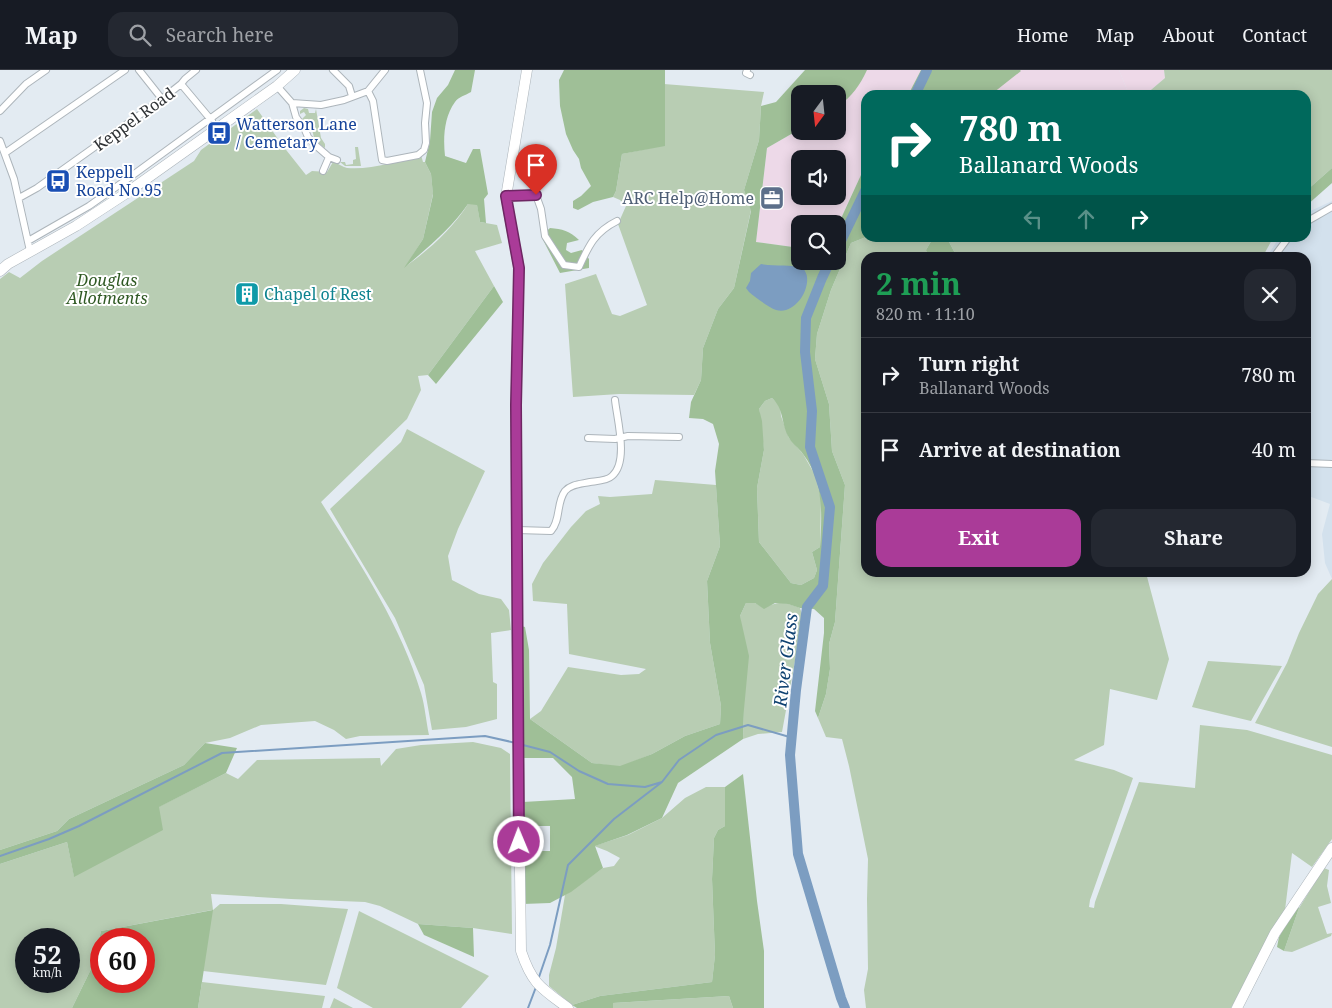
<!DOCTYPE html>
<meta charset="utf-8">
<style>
:root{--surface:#171b24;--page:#242831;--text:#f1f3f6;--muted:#9ea1a6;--line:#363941;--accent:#aa3b98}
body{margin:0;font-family:"Noto Serif",serif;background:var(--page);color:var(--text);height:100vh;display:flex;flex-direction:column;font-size:19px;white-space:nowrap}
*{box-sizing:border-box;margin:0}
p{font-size:16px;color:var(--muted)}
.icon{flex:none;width:28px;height:28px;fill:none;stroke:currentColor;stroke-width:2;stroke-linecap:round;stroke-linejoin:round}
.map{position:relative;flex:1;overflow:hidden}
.sheet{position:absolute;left:861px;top:182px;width:450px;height:325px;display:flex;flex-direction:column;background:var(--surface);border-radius:15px;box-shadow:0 2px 12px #0003}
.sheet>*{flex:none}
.banner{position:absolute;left:861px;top:20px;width:450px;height:152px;border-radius:15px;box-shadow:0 2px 12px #0003;background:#00695c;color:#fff;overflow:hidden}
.needle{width:32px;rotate:195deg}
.controls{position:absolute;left:791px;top:15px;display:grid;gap:10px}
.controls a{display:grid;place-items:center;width:55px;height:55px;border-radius:10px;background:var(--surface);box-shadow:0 2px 12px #0003;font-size:25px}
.speed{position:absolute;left:15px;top:858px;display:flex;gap:10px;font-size:25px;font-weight:700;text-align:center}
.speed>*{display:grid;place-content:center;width:65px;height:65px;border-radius:50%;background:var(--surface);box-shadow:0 2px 12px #0003;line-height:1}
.speed small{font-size:12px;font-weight:400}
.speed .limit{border:8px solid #d22;background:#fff;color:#111}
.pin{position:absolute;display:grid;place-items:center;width:42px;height:42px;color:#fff;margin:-51px -21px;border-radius:50% 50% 50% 0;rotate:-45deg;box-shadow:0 0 5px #0007}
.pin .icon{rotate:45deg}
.me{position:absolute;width:55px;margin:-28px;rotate:359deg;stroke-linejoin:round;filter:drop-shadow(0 0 4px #0008)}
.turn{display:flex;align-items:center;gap:18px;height:105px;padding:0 15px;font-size:22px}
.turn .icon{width:65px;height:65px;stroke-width:2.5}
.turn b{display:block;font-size:35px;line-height:42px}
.lanes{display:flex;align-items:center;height:48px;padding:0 15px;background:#0003;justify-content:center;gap:25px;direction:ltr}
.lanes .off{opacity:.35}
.round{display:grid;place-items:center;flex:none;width:52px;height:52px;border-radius:15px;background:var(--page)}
.overview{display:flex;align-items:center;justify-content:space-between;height:85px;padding:0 15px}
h1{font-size:30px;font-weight:700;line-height:38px;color:#1e9e55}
.cta{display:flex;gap:10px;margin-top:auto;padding:10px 15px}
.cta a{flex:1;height:58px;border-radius:15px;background:var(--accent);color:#fff;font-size:20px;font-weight:700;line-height:58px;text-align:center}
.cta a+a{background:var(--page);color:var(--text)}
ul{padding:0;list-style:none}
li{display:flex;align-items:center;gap:15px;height:75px;padding:0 15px;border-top:1px solid var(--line)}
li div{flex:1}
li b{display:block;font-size:19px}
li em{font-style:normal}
header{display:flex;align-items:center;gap:30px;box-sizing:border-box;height:70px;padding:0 25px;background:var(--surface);border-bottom:1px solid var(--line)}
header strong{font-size:24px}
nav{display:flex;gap:28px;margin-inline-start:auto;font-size:18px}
.search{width:350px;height:45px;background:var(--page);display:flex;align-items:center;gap:12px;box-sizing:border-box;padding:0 18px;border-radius:15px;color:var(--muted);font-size:19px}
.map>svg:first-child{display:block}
.commercial{fill:#eed9e8}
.industrial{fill:#edd9e8;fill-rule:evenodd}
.built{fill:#d3e1ed}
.green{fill:#b8cdb3;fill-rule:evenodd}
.forest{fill:#9fbf97;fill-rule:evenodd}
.water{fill:#7c9dc1}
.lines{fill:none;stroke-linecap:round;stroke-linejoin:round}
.stream{stroke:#7c9dc1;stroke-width:2}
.river{stroke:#7c9dc1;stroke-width:10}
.minor-casing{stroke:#adb5bb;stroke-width:8}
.primary-casing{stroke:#adb5bb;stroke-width:11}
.trunk-casing{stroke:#adb5bb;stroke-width:11}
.minor{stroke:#fff;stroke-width:6}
.primary{stroke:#fff;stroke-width:10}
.trunk{stroke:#fff;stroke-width:10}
.route-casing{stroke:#6e2663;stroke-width:12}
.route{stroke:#aa3b98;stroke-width:9}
.labels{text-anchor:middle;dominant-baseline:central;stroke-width:4;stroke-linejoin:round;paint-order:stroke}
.street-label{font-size:16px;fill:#303336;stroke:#fff}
.transit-label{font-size:16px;fill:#164399;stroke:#fff;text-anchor:start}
.service-label{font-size:16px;fill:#4e5e75;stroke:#fff;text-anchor:end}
.park-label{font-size:16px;font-style:italic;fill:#2f5923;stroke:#fff}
.culture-label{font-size:16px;fill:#0d838f;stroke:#fff;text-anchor:start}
.water-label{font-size:18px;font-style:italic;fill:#0f4271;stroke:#fff}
</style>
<header>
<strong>Map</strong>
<div class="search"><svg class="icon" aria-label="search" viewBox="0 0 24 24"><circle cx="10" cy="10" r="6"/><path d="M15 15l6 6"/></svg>Search here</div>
<nav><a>Home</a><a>Map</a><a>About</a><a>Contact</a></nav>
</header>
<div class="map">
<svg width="1332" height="938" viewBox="0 0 1332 938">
<rect width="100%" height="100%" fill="#e3ebf2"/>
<path class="commercial" d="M 1119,0 L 1164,0 L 1165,8 L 1145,25 L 1129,25 Z"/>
<path class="industrial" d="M 864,0 L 921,0 L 908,25 L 866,25 L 866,94 L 838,155 L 800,154 L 800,178 L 756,172 L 767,78 L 800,59 L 800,61 L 838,61 L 838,25 ZM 800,89 L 838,89 L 838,126 L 800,126 Z
M 977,0 L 1119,0 L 1129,25 L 982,25 Z"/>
<path class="built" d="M 1332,131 L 1332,509 L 1325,493 L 1322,464 L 1330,434 L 1306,425 L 1306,188 L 1266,188 L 1279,168 L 1306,168 L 1306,143 Z"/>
<path class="green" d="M 1164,0 L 1332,0 L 1332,98 L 1306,121 L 1306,25 L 1145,25 L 1165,8 Z
M 664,14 L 764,22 L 761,36 L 759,70 L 744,120 L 751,140 L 734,218 L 718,239 L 703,278 L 701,310 L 694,325 L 619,324 L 573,327 L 565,214 L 596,204 L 612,244 L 620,246 L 647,235 L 618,154 L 626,136 L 620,130 L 613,127 L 616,121 L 622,84 L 665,75 Z
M 304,38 L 308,39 L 309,43 L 315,43 L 316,39 L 321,68 L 325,74 L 325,78 L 318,73 L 321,70 L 318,67 L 314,70 C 314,61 309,53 302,49 L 306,45 L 304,42 L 300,44 L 300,41 Z
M 257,39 L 283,76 L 306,105 L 312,101 L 327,102 L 333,92 C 338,93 342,97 347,98 C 372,100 398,91 421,85 L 423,92 L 425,92 L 431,104 L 433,124 L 423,169 L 406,196 C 429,180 453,158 468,134 L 477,134 L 480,152 L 497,155 L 502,173 L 475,181 L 494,216 L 428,305 L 418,306 L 421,320 L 407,349 L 321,432 C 359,492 401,555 421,623 C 425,636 426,651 429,665 L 360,666 L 346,669 L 334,660 L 315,651 L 261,655 L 230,668 L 205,673 L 184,695 L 69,749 L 57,761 L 0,780 L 0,209 L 9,202 L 20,208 L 42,191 L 194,91 L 201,80 Z
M 355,77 L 358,77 L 361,96 L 345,96 L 340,92 L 345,92 L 346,95 L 353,94 L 353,90 L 356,89 Z
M 866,167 L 933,168 L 926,180 L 928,187 L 866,188 L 866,502 L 1146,503 L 1169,589 L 1157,630 L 1110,619 L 1104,675 L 1074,690 L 1114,700 L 1133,708 L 1090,830 L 1089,837 L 1094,838 L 1095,832 L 1139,712 L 1195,718 L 1200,655 L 1247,660 L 1332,685 L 1332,769 L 1312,797 L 1292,783 L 1285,840 L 1231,938 L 866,938 L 864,920 L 868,899 L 867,829 L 868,789 L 849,696 L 842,669 L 826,667 L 818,648 L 826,624 L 830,599 L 829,574 L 835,552 L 845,415 L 832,381 L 829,334 L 815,289 L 817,264 L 831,220 L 851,173 Z
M 938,168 L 1273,168 L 1262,188 L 957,187 L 948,170 Z
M 772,328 L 780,335 L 781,346 L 789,368 L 803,384 L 815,405 L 821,429 L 820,477 L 812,482 L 817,500 L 814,508 L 801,515 L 791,513 L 759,472 L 757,418 L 764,380 L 759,339 L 765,331 Z
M 407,359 L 485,401 L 458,459 L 448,486 L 452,510 L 479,524 L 501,529 L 509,540 L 511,560 L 491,563 L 493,612 L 497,614 L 497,649 L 466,657 L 432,660 L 424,615 L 395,548 L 330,439 L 401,372 Z
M 655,410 L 716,415 L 720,476 L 707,511 L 710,573 L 721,636 L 720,654 L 685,666 L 652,684 L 620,697 L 592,693 L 530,649 L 541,641 L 568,597 L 621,605 L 639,604 L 646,599 L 569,584 L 567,534 L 533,531 L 532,514 L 543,493 L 571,457 L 586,441 L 600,434 L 598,426 L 610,427 L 652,424 Z
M 1332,509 L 1332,677 L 1255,653 L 1287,593 L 1299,563 L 1318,524 Z
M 746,533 L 755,533 L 764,538 C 779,531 784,532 800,538 L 802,544 L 795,591 L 782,662 L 758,664 L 743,669 L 744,639 L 740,546 Z
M 1208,591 L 1282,596 L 1251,651 L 1192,637 Z
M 473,672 L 501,678 L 510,684 L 512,864 L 473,858 L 418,854 L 380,836 L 365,832 L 291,829 L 211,824 L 213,840 L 220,834 L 281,834 L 348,839 L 326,915 L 203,901 L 212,840 L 101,861 L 93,895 L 72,938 L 0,938 L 0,794 L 67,772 L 74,806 L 158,737 L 226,703 L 238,709 L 257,690 L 380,688 L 381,696 L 396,679 L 421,675 ZM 26,869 L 69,869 L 69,911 L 26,911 Z
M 706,717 L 725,717 L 725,756 L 718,760 L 714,768 L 712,809 L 715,885 L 712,912 L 600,926 L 572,935 L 549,916 L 549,905 L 556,878 L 565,825 L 603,798 L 614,796 L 620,788 L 607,781 L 594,776 L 628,765 L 662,748 L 685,728 Z
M 1324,798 L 1329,800 L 1327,816 L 1331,833 L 1318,837 L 1327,864 L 1332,863 L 1331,866 L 1292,882 L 1284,881 L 1299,838 Z
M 359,841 L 489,906 L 461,938 L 373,938 L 337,918 Z
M 202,912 L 325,926 L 322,938 L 198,938 Z
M 729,926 L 733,938 L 613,938 L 613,933 Z
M 334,928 L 353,938 L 330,938 Z"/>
<path class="forest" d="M 455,0 L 475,0 L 471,22 C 466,25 458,27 455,32 C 444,47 443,68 445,86 L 466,93 L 473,79 L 480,79 L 488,124 L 484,129 L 486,153 L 480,152 L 477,135 L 468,134 C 451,159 427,178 404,198 L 423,169 L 433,125 L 431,104 L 425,92 L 430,71 L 432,42 L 437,28 L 448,15 Z
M 564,0 L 665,0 L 665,76 L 622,84 L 616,121 L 613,127 L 593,132 L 578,140 L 573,138 L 573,131 L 581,126 L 591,116 L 581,98 L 579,89 L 573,80 L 566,64 L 560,36 L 559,10 Z
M 805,0 L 867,0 C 860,15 852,27 838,36 L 838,24 L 800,24 L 800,59 L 767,78 L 756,172 L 800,178 L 800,191 L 838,191 L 838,155 L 866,94 L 866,167 L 851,173 L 831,220 L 817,264 L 815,289 L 829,334 L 832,381 L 845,415 L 835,552 L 829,574 L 830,599 L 826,624 L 818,648 L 815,641 L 824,563 L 824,548 L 814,539 L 800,538 L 788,534 L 775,533 L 764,539 L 755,533 L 746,533 L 740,546 L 749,586 L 744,639 L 743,669 L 678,713 L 662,748 L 627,765 L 595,776 L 603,798 L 571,822 L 550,833 L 523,834 L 523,781 L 550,781 L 550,756 L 523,756 L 523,732 L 575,729 L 572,707 L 553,688 L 521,688 L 521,556 L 525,557 L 529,580 L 530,649 L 592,693 L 620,696 L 652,684 L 685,666 L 720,654 L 721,636 L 710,573 L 707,511 L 720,476 L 715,401 L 719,374 L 713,354 L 703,349 L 689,348 L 691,332 L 701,310 L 703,278 L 718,239 L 734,218 L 751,141 L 744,120 L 759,70 L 761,36 L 776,32 ZM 772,328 C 784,339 781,352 788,366 C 791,373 799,378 803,384 C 824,412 822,444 820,477 L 812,482 L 817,500 L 814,508 L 801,515 L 791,513 L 759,472 L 757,418 L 764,380 L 762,351 L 759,339 L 765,331 Z
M 921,0 L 1020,0 L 1021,1 L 993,23 L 993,25 L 908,25 Z
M 1332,98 L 1332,113 L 1306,136 L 1306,121 Z
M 550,158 C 562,159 570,161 579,170 L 567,173 L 566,180 L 571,183 L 582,180 L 589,189 L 589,198 L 560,203 L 541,166 Z
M 933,168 L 948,170 L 957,187 L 928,187 L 926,180 Z
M 494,216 L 503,232 L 436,314 L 428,305 Z
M 205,673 L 237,678 L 226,703 L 159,737 L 163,760 L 74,807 L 67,772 L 0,794 L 0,780 L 57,761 L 69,749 L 184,695 Z
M 743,704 L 757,831 L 764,881 L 764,938 L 733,938 L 729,926 L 613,933 L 613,938 L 577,938 L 572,935 L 600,926 L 712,912 L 715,885 L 712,809 L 714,768 L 718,760 L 725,756 L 725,717 Z
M 1296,837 L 1299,838 L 1284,881 L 1277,877 L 1279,867 Z
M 213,840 L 198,938 L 72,938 L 93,895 L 101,861 ZM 101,869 L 144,869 L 144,911 L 101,911 Z
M 418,854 L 473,858 L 474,887 L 424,865 Z"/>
<path class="water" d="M 761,194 C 776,197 790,193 804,199 C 805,202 807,204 807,207 C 809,223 793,245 776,240 C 768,237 755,227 749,222 L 746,218 L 750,211 L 751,203 Z"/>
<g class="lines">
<path class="stream" d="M 523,675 L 550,682 L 579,701 L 608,714 L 645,717 L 662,712
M 0,786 L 49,769 L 79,756 L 222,683 L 485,666 L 516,673
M 539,907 L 550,875 L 568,795 L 614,749 L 662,712 L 679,690 L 716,665 L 748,655 L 793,668
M 528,938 L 536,917"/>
<path class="river" d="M 915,25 L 927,0
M 838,177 L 866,119
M 830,191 L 822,208 L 806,248 L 805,282 L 812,341 L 810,377 L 830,437 L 823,516 L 807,537 L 796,620 L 790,685 L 798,784 L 841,928 L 845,938"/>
<defs>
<path id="minor" d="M 139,0 L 162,29
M 333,0 L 349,16 L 352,26
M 747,0 L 746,3 L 750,5
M 181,14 L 212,51
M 277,16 L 292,33 L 321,35 L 344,30 L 368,21 L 385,0
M 368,21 L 373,31 L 382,90 L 387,91 L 418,85 L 424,80 L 426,73 L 425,53 L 427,33 L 420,0
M 292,33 L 296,47 L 305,60 L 308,67 L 314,74 L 329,87 L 323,101
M 0,41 L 26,14 L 46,0
M 0,71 L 14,109 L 30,181
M 5,83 L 125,0
M 329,87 L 337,90
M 506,127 L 536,125 L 541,139 L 545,166 L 564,195 L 579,197 C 589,175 595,162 617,151
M 19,128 L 37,118 L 162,29 L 181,14 L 185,9 L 196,0
M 1306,152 L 1332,137
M 28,171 L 89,136 L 126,110 L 277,0
M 1273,188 L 1288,168
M 588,368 L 615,369 L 628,366 L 679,367
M 1306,393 L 1332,394
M 517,460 L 551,461 C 561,450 556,433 565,421 C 571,414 581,414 590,412 C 597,411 607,411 612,406 C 629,392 617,349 615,330"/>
<path id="primary" d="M 527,0 L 506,127 L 519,198 L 516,335 L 517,562 L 521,881 C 532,914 541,918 568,938
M 1237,938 L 1275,863 L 1332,778"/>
<path id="trunk" d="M 0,201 L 8,194 L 76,156 L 125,124 L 277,16 L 295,0"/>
</defs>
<use href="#minor" class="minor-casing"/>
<use href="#primary" class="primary-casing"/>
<use href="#trunk" class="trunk-casing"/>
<use href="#minor" class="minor"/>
<use href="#primary" class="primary"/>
<use href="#trunk" class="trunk"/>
</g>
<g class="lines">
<defs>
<path id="route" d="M 519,772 L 516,335 L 519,198 L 506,126 L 536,125"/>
</defs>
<use href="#route" class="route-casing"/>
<use href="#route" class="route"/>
</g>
<defs>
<symbol id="bus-square" viewBox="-11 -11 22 22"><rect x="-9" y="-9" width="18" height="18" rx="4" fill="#1a4fb4" stroke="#fff"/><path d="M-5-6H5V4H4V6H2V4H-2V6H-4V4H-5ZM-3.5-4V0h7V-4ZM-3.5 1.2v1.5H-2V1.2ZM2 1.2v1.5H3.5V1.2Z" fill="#fff"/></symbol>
<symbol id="office-square" viewBox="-11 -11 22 22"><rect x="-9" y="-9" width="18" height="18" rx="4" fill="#5c6f8a" stroke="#fff"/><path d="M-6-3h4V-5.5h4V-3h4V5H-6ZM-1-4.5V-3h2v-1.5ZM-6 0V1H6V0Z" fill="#fff"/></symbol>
<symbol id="building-square" viewBox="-11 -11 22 22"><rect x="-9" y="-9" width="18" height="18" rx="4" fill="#0f9aa8" stroke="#fff"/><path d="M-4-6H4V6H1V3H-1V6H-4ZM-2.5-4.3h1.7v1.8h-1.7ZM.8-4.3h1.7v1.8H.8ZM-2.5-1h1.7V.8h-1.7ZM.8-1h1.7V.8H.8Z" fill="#fff"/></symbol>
</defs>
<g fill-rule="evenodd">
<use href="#bus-square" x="205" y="49" width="28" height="28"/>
<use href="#bus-square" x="44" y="97" width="28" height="28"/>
<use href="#office-square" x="758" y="114" width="28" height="28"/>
<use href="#building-square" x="233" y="210" width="28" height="28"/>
</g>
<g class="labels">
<g class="street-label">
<text transform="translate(134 49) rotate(-36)">Keppel Road</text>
</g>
<g class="transit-label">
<text x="236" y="54">Watterson Lane<tspan x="236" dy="18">/ Cemetary</tspan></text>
<text x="76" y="102">Keppell<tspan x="76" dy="18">Road No.95</tspan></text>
</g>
<g class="service-label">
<text x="754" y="128">ARC Help@Home</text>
</g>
<g class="park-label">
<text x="107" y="210">Douglas<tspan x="107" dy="18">Allotments</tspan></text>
</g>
<g class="culture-label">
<text x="264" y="224">Chapel of Rest</text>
</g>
<g class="water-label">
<text transform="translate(785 590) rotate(-83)">River Glass</text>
</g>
</g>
</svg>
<div class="controls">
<a><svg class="needle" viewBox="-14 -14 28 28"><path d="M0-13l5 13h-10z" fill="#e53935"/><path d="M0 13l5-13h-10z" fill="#9ea1a6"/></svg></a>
<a><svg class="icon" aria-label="sound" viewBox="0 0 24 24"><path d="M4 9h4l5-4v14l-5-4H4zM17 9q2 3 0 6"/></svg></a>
<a><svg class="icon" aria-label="search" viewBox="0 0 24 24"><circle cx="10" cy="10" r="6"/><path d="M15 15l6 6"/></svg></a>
</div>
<div class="speed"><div>52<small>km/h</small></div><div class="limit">60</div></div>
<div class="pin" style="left:536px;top:125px;background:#d93025"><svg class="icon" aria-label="arrive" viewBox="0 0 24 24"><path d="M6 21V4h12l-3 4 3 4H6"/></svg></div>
<svg class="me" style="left:519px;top:772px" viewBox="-20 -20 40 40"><circle r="17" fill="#aa3b98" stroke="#fff" stroke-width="3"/><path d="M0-11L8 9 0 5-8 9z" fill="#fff"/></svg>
<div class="banner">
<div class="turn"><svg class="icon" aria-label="right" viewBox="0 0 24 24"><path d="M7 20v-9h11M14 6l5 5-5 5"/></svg><div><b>780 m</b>Ballanard Woods</div></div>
<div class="lanes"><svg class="icon off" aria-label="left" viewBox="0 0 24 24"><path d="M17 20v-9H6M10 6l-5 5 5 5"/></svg><svg class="icon off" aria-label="ahead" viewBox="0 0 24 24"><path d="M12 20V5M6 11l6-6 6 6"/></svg><svg class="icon" aria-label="right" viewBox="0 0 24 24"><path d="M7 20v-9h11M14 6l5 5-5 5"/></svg></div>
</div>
<section class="sheet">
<div class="overview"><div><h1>2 min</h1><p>820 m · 11:10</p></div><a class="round"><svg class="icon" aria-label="close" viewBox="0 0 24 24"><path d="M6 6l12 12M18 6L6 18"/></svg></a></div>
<ul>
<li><svg class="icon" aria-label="right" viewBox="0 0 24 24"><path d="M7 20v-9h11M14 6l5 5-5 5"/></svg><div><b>Turn right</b><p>Ballanard Woods</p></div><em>780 m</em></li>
<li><svg class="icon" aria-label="arrive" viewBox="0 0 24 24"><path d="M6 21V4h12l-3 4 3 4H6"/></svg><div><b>Arrive at destination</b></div><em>40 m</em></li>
</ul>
<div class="cta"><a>Exit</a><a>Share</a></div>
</section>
</div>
